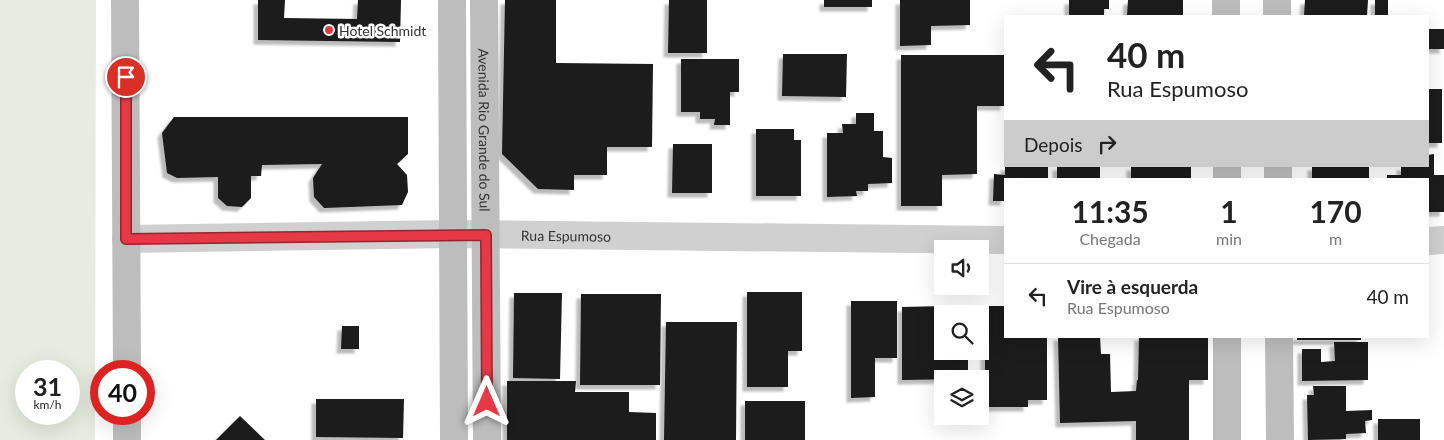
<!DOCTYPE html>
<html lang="pt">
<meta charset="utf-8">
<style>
:root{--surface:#fff;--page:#f6f6f6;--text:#222;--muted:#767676;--line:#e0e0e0}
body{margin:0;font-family:Lato,sans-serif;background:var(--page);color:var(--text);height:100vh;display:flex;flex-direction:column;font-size:19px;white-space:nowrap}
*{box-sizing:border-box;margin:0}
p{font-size:16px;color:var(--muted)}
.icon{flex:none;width:28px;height:28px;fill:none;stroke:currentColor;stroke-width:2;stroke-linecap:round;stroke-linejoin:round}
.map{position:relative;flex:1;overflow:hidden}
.panel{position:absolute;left:1004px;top:178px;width:425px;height:160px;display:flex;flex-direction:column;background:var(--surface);border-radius:0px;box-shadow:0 5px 20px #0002}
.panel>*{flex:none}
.hud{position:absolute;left:1004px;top:15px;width:425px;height:152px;border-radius:0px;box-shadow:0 5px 20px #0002;background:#fff;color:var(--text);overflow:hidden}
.tools{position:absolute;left:934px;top:240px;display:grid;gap:10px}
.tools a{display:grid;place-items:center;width:55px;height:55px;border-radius:0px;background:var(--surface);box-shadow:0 5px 20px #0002;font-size:25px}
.speed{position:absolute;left:15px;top:360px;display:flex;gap:10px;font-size:25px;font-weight:700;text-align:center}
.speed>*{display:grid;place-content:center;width:65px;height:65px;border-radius:50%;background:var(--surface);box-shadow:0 5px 20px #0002;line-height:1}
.speed small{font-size:12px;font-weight:400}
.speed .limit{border:8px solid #d22;background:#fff;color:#111}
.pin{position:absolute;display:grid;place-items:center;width:42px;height:42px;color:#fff;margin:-21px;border:2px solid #fff;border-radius:50%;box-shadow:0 1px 5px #0007}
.me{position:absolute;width:55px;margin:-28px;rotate:0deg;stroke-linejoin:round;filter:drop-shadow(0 0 4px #0008)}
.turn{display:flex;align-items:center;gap:18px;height:105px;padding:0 20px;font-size:22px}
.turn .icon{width:65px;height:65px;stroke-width:2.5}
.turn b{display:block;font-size:35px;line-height:42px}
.then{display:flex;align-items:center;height:48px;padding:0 20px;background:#0003;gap:10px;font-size:19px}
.eta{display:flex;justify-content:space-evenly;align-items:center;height:85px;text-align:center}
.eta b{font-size:30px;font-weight:700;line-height:35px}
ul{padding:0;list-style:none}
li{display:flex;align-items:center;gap:15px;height:65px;padding:0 20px;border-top:1px solid var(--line)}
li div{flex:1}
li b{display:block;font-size:19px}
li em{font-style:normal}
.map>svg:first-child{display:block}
.green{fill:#e6ecdf;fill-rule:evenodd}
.building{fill:#1a1a1a;filter:url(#shadow)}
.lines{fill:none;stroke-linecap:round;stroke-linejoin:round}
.street{stroke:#d0d0d0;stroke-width:28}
.secondary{stroke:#bdbdbd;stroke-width:28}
.route-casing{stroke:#96252e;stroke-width:12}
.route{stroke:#e63946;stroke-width:9}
.poi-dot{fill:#e63946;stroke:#fff;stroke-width:2}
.labels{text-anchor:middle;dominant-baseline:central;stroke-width:5;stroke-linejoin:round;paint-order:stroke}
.poi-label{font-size:14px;fill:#333;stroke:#fff;text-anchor:start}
.street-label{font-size:14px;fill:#333;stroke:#fff}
</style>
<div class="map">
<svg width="1444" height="440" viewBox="0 0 1444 440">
<defs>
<filter id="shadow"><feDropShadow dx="-4.5" dy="4.5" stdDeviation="1" flood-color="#0004"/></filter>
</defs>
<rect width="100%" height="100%" fill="#fff"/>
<path class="green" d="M 0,0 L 96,0 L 95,440 L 0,440 ZM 26,371 L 69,371 L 69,414 L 26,414 Z"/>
<path class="building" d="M 258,0 L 285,0 L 284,18 L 357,19 L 358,0 L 401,0 L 400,42 L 258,40 Z
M 505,0 L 556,0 L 556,63 L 653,64 L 652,147 L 607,147 L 607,175 L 574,175 L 574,190 L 538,189 L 502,154 Z
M 669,0 L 707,0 L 707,53 L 668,53 Z
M 824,0 L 872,0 L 872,7 L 824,7 Z
M 900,0 L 970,0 L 970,25 L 931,26 L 931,45 L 900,46 Z
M 1069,0 L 1109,0 L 1109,9 L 1104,9 L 1104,16 L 1069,16 Z
M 1128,0 L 1183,0 L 1183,16 L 1127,16 Z
M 1305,0 L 1368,0 L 1367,16 L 1304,16 Z
M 1375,0 L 1388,0 L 1388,16 L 1375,16 Z
M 1428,29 L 1444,29 L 1444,49 L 1428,49 Z
M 783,54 L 847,54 L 846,97 L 782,96 Z
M 901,55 L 1005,55 L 1005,106 L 977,106 L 977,174 L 942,175 L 942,206 L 901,206 Z
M 681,59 L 739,59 L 739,92 L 730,92 L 730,125 L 714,125 L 715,119 L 700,119 L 700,112 L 681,112 Z
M 1428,89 L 1442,89 L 1442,143 L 1428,143 Z
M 856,113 L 874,113 L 874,131 L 883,131 L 883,157 L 892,158 L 892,183 L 868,184 L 868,191 L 856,191 L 857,196 L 827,197 L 827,133 L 843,133 L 842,124 L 856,124 Z
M 174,117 L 408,117 L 408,154 L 397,164 L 407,175 L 408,192 L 402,205 L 324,208 L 314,197 L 313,178 L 322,164 L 262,165 L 261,176 L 251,176 L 251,198 L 242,207 L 227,206 L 218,198 L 218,177 L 177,178 L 167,173 L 162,133 Z
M 756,129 L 794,129 L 794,140 L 801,140 L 801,196 L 756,196 Z
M 673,144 L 712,144 L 712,193 L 672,193 Z
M 1434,154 L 1434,175 L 1444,175 L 1444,212 L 1428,212 L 1428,179 L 1387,179 L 1387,175 L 1401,175 L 1401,166 L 1428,166 L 1428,155 Z
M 1005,166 L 1048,166 L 1048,179 L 1005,179 L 1005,201 L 993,201 L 994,174 L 1005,175 Z
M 1057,166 L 1100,166 L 1100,179 L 1057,179 Z
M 1131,166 L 1191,166 L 1191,179 L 1131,179 Z
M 1312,166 L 1369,166 L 1369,179 L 1312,179 Z
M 747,292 L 802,292 L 802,351 L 788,351 L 788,387 L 747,387 Z
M 514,293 L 562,293 L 560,379 L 513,378 Z
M 581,294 L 661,294 L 660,385 L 580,385 Z
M 851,301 L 897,301 L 897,358 L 875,358 L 875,397 L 851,398 Z
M 945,306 L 945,314 L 942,314 L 942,351 L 968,352 L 968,379 L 902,380 L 902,307 Z
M 985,306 L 1005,306 L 1005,336 L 1047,336 L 1047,400 L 1028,400 L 1028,407 L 985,407 Z
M 666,322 L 737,322 L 736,440 L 664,440 Z
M 342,326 L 359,326 L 359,349 L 341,349 Z
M 1058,336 L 1100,336 L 1101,354 L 1110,354 L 1111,392 L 1136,391 L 1137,380 L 1138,380 L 1139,336 L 1208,336 L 1208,380 L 1189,380 L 1189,440 L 1136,440 L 1136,421 L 1060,423 Z
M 1297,336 L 1361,336 L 1361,340 L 1297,340 Z
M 1334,342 L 1368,342 L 1368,380 L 1302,381 L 1302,349 L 1321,349 L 1321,362 L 1335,361 Z
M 507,381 L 576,381 L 575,392 L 629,392 L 629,412 L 656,413 L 656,440 L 507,440 Z
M 1313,386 L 1346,386 L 1346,411 L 1372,410 L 1372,420 L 1365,421 L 1366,433 L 1346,434 L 1346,439 L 1308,440 L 1307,395 L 1314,395 Z
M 316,399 L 404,399 L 403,438 L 316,437 Z
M 745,401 L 805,401 L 805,440 L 745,440 Z
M 240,416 L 265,440 L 216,440 Z
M 1378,419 L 1420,419 L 1420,440 L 1378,440 Z"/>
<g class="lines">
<g class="street">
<path id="s1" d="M 126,239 L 453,234 L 1005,240"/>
<path d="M 1428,241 L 1444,240"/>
</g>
<g class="secondary">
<path d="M 125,0 L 127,371"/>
<path d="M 452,0 L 454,440"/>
<path id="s2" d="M 484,0 L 487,440"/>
<path d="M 1226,0 L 1226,16"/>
<path d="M 1277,0 L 1277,16"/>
<path d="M 1227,166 L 1227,179"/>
<path d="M 1278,166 L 1278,179"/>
<path d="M 1227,336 L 1227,440"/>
<path d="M 1279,336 L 1280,440"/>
<path d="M 127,414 L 127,440"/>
</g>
</g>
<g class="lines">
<defs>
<path id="route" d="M 126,77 L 126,239 L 486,235 L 487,402"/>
</defs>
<use href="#route" class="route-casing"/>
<use href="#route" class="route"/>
</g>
<circle class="poi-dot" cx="329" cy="30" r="5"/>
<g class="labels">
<g class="poi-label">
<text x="339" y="30">Hotel Schmidt</text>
</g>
<g class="street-label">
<text stroke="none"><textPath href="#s2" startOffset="130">Avenida Rio Grande do Sul</textPath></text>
<text stroke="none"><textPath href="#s1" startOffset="440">Rua Espumoso</textPath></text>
</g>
</g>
</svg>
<div class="tools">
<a><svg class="icon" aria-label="sound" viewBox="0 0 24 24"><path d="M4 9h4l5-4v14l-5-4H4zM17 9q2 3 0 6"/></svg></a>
<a><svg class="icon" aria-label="search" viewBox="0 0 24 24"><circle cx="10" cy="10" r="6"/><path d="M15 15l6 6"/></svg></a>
<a><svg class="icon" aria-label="layers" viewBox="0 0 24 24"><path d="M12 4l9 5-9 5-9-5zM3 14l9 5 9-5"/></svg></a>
</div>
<div class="speed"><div>31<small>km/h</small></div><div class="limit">40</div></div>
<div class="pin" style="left:126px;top:77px;background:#d93025"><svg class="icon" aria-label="arrive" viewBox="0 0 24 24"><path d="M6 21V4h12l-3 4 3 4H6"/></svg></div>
<svg class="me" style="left:487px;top:402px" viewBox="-20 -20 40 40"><path d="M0-17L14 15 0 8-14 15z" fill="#e63946" stroke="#fff" stroke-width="4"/></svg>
<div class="hud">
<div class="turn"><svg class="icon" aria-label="left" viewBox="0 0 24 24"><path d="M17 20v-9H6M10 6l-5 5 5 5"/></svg><div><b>40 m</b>Rua Espumoso</div></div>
<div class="then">Depois<svg class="icon" aria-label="right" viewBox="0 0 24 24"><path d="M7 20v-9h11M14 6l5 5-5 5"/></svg></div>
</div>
<section class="panel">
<div class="eta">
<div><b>11:35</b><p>Chegada</p></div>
<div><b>1</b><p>min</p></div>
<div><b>170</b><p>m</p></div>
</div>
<ul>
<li><svg class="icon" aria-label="left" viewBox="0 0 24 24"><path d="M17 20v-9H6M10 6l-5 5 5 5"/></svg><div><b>Vire à esquerda</b><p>Rua Espumoso</p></div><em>40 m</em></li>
</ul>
</section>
</div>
